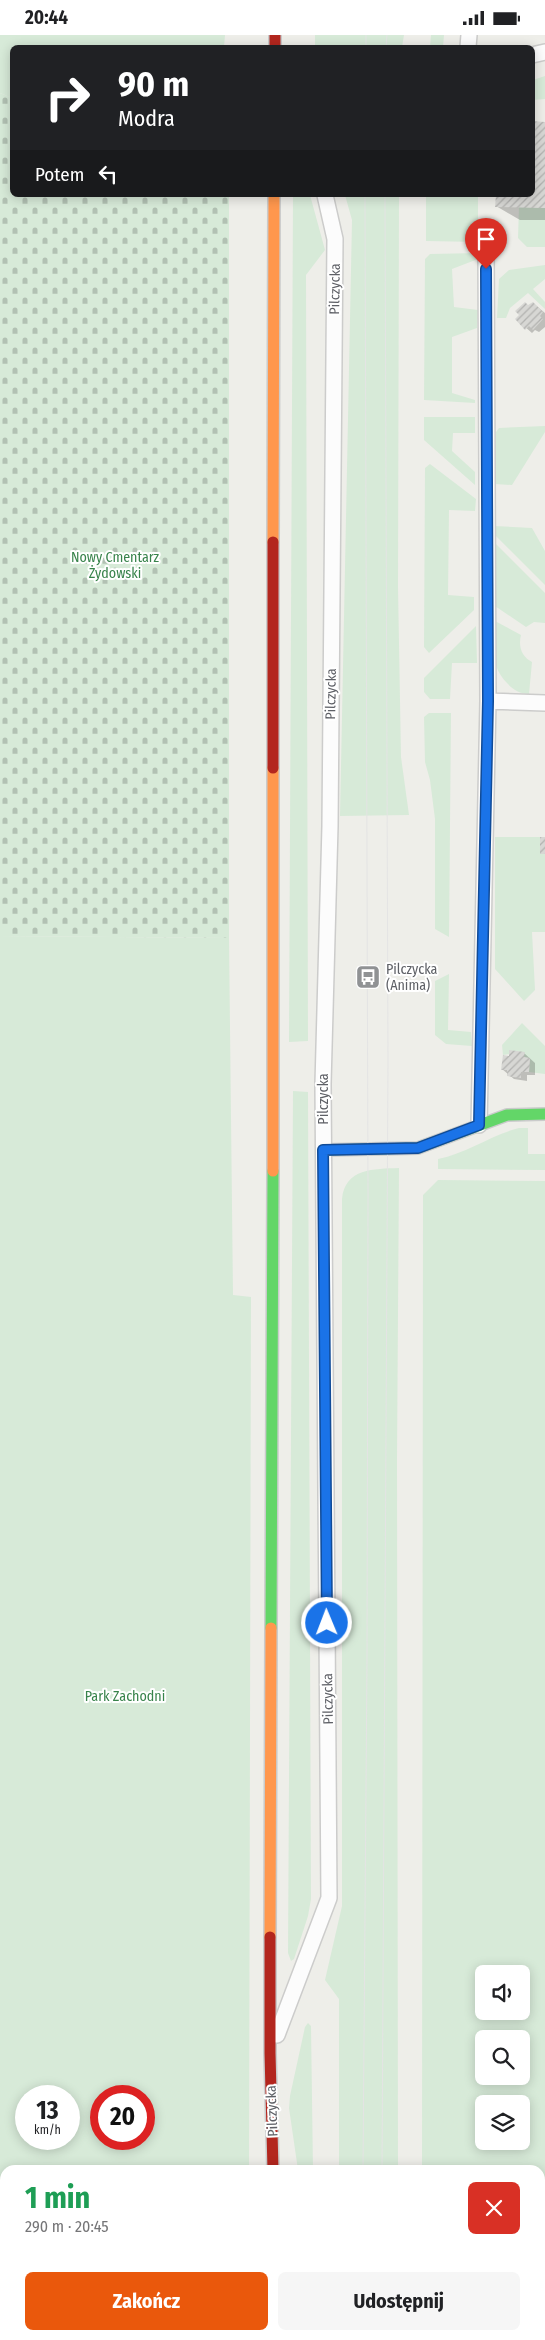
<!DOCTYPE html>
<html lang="pl">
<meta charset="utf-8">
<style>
:root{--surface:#fff;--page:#f6f6f6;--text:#202124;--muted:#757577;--accent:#ea580c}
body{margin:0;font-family:"Fira Sans Condensed",sans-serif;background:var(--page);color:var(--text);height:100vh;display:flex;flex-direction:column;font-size:19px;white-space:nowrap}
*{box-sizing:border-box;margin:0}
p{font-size:16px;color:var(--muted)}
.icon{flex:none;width:28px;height:28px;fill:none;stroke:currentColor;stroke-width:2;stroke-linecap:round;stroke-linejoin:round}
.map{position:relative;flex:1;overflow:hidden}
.details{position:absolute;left:0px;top:2130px;width:545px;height:175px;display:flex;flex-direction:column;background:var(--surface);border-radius:15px 15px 0 0;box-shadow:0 2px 12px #0003}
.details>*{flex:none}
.top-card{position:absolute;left:10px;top:10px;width:525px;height:152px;border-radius:8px;box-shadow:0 2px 12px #0003;background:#202124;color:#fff;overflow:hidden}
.fabs{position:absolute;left:475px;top:1930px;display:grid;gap:10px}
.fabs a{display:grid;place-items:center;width:55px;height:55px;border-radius:8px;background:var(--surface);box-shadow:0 2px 12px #0003;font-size:25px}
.speed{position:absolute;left:15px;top:2050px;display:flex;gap:10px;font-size:25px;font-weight:700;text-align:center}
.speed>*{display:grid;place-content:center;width:65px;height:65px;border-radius:50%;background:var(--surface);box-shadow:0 2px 12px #0003;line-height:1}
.speed small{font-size:12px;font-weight:400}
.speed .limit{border:8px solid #d22;background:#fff;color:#111}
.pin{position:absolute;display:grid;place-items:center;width:42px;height:42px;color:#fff;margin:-51px -21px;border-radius:50% 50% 50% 0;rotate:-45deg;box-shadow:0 0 5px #0007}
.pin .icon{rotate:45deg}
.me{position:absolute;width:55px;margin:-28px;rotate:359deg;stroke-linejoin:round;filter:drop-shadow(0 0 4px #0008)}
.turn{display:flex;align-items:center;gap:18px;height:105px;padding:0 25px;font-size:22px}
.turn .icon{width:65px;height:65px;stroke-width:2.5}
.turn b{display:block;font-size:35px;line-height:42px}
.then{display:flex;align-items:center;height:48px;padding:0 25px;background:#0003;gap:10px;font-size:19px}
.round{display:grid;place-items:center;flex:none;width:52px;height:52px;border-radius:8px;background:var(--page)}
.headline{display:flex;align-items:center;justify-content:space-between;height:85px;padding:0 25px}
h1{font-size:30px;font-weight:700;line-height:38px;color:#1e9e55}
.button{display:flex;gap:10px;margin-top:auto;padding:10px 25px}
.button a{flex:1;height:58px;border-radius:8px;background:var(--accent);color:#fff;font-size:20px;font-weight:700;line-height:58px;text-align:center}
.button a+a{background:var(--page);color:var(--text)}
.status{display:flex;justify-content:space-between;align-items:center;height:35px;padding:0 25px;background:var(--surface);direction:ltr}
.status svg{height:14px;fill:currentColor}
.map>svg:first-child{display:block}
.green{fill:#d7ead8;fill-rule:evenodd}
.cemetery{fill:url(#cemetery-stones)}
.shadow{fill:#0003}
.building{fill:url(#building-hatch)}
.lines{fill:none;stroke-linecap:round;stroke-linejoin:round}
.lane-casing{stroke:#cccccb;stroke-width:18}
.fast-casing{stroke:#cacbcb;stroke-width:14}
.slow-casing{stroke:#cacbcb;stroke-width:14}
.jam-casing{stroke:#cacbcb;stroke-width:14}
.lane{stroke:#fcfcfc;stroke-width:15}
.fast{stroke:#63d668;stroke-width:11}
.slow{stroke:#ff974d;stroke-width:11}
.jam{stroke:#b3261e;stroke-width:11}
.tram{stroke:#e4e4e4;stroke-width:1}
.route-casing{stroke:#114b97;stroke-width:12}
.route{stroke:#1a73e8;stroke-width:9}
.labels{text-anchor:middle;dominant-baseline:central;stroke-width:4;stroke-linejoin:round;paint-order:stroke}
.street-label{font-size:14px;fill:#5e6066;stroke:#fff}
.park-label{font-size:14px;fill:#38834b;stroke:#fff}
.poi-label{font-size:14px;fill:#5e6066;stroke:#fff;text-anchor:start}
</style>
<div class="status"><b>20:44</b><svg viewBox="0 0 49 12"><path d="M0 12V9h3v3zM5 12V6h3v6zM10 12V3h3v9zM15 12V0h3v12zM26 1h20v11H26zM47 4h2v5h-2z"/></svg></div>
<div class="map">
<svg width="545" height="2305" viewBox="0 0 545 2305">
<defs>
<pattern id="cemetery-stones" width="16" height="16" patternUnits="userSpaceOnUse" patternTransform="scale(1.25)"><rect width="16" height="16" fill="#d7ead8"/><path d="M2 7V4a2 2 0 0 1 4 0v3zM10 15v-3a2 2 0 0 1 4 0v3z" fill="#b2c1b3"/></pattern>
<pattern id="building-hatch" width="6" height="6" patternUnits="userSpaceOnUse" patternTransform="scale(1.25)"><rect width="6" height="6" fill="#d7d7d4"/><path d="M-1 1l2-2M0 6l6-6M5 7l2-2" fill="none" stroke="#b2b2b0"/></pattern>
</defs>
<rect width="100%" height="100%" fill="#eeeee9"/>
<path class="green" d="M 0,0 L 225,0 L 224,12 L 12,12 L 12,63 L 0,58 Z
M 315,0 L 404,0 L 402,12 L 315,12 Z
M 431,0 L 444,0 L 443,12 L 430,12 Z
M 545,41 L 545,64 L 533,65 L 533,45 Z
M 293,160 L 310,160 L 325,215 L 306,240 L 308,1006 L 289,1007 Z
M 345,160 L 399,160 L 398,552 L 401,722 L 409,780 L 340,781 L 352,185 Z
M 426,160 L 478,160 L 478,207 L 426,206 Z
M 519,172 L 545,173 L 545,212 L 527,212 L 518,203 Z
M 479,218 L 478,224 L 452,234 L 454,272 L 478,275 L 477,293 L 452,302 L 452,358 L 475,365 L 475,368 L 424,365 L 425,224 L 430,219 Z
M 545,230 L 545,244 L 533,254 L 545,267 L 545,274 L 528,258 L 510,273 L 506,283 L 497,283 L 499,244 L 509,235 Z
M 424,382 L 475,382 L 475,398 L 453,398 L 452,416 L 475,437 L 475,450 L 424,405 Z
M 545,391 L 545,397 L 512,450 L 495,449 L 496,397 L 499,393 Z
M 430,429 L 476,464 L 475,476 L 449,475 L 448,560 L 474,562 L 474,575 L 429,618 L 424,612 L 425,433 Z
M 494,491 L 532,493 L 545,516 L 545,550 L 495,500 Z
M 494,507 L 545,558 L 545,588 L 534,587 L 526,592 L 495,571 Z
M 495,586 L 521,600 C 518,612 522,622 532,627 L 529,659 C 521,659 513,655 508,649 C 489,631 494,610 495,586 Z
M 476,591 L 477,628 L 452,628 L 450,664 L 430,664 L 424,657 L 424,643 Z
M 429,678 L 451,678 L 449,902 L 435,894 L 435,784 L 430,745 L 425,727 L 424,682 Z
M 495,802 L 540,802 L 540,819 L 545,819 L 545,897 L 532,897 L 535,955 L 524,966 L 495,934 Z
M 0,901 L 229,903 L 233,1260 L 251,1262 L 249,2135 L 5,2135 L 5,2300 L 248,2300 L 247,2305 L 0,2305 ZM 26,2061 L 69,2061 L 69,2104 L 26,2104 ZM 101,2061 L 144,2061 L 144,2104 L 101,2104 Z
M 449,939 L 448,995 L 471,997 L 472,1011 L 446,1009 L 435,1000 L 435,946 Z
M 522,988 L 545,1011 L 545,1039 L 529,1037 L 530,1024 L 524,1022 L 524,1017 L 503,1020 L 502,1010 Z
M 293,1056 L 308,1057 L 311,1864 L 308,1881 L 294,1924 L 291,1926 L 288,1918 Z
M 519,1093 L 528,1093 L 528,1119 L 545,1119 L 545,1135 L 438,1134 L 438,1124 C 467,1118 491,1100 519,1093 Z
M 399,1133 L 397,1424 L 398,2135 L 339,2135 L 339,1964 L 325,1945 L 342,1871 L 342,1164 C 345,1133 374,1134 399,1133 Z
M 438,1145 L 545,1146 L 545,2290 L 540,2291 L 540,2135 L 422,2135 L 423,1160 ZM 484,1939 L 521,1939 L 521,1976 L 484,1976 ZM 484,2004 L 521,2004 L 521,2041 L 484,2041 ZM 484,2069 L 521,2069 L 521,2106 L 484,2106 Z
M 308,1988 L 311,1991 L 313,2135 L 298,2135 L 289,2073 L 290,2061 L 305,1992 Z
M 340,2300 L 400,2300 L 401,2305 L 340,2305 Z
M 425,2300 L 513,2300 L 513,2305 L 426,2305 Z"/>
<path class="cemetery" d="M 0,58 L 12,63 L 12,160 L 229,160 L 229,903 L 0,901 Z"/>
<path class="shadow" d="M 545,88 L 545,185 L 520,185 L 496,171 L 497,160 L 532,160 Z
M 533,268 L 545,278 L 545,292 L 539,297 L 535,295 L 532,298 L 516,284 Z
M 524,1018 L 535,1028 L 535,1040 L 527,1040 L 527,1046 L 514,1044 L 502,1034 L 510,1022 Z"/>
<path class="building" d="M 532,86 L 545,87 L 545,173 L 495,172 L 496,160 L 532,160 Z
M 525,267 L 528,270 L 533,267 L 543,277 L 540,281 L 543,284 L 533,295 L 529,291 L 525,295 L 515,284 L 519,280 L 515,276 Z
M 540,802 L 545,802 L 545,819 L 540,819 Z
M 509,1015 L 525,1017 L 524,1022 L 530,1023 L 529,1037 L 521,1037 L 521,1043 L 507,1041 L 507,1035 L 501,1035 L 503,1020 L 509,1021 Z
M 545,2290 L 545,2305 L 513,2305 L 513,2300 L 540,2300 L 540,2291 Z"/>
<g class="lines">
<defs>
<path id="lane" d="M 468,12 L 469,0
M 532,20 L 545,17
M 488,666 L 545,668
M 479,1090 L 488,666 L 486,213
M 277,2000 L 329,1863 L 323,1049 L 330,791 L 335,204 L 325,160"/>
<path id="fast" d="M 323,1115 L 418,1113 L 507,1080 L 545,1079
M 271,1593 L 273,1136
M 280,2300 L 280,2305"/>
<path id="slow" d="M 273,507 L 274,160
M 273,733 L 273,1136
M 270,1902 L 271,1593"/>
<path id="jam" d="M 275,0 L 275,12
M 273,733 L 273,507
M 270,1902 L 270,2018 L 273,2135"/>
</defs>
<use href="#lane" class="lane-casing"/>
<use href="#fast" class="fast-casing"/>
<use href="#slow" class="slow-casing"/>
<use href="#jam" class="jam-casing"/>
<use href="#lane" class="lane"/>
<use href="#fast" class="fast"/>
<use href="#slow" class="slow"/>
<use href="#jam" class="jam"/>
<path class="tram" d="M 366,12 L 366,0
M 386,12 L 387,0
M 363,2135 L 367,1625 L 368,1159 L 365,160
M 382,2135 L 388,1027 L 385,160
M 362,2300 L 362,2305
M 383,2300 L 383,2305"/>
</g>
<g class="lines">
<defs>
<path id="route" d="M 327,1588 L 323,1115 L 418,1113 L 479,1090 L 488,666 L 486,234"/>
</defs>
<use href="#route" class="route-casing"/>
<use href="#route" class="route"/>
</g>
<defs>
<symbol id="bus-square" viewBox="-11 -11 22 22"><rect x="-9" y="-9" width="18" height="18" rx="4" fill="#909294" stroke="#fff"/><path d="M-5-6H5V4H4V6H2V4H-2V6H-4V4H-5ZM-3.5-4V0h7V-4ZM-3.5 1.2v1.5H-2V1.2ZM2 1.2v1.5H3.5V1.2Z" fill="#fff"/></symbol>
</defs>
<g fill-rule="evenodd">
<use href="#bus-square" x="354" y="928" width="28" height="28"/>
</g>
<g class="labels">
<g class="street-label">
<text transform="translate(335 254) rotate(-89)">Pilczycka</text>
<text transform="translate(331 659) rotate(-89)">Pilczycka</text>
<text transform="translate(323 1064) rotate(-90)">Pilczycka</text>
<text transform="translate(328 1664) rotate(-91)">Pilczycka</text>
<text transform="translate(272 2076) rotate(-92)">Pilczycka</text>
</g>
<g class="park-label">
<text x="115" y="522">Nowy Cmentarz<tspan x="115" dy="16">Żydowski</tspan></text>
<text x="125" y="1661">Park Zachodni</text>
</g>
<g class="poi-label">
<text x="386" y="934">Pilczycka<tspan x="386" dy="16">(Anima)</tspan></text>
</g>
</g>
</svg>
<div class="fabs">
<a><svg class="icon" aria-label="sound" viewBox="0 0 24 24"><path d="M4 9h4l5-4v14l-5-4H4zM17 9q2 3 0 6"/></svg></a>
<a><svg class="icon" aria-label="search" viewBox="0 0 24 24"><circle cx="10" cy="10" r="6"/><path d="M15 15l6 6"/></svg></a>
<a><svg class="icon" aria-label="layers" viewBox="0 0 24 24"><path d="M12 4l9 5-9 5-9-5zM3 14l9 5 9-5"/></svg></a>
</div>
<div class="speed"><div>13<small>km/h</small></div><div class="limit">20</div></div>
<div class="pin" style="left:486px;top:234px;background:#d93025"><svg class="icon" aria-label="arrive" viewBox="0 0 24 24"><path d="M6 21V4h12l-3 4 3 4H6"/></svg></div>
<svg class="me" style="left:327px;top:1588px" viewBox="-20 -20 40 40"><circle r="17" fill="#1a73e8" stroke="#fff" stroke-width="3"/><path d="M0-11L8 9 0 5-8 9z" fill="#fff"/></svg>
<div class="top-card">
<div class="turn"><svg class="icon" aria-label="right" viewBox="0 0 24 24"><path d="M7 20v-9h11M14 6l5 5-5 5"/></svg><div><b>90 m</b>Modra</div></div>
<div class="then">Potem<svg class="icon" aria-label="left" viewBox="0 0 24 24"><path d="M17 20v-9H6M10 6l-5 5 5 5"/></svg></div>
</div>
<section class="details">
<div class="headline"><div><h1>1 min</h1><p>290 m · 20:45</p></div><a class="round" style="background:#d93025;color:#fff"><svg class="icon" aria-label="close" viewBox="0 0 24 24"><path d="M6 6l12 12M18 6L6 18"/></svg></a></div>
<div class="button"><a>Zakończ</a><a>Udostępnij</a></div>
</section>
</div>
